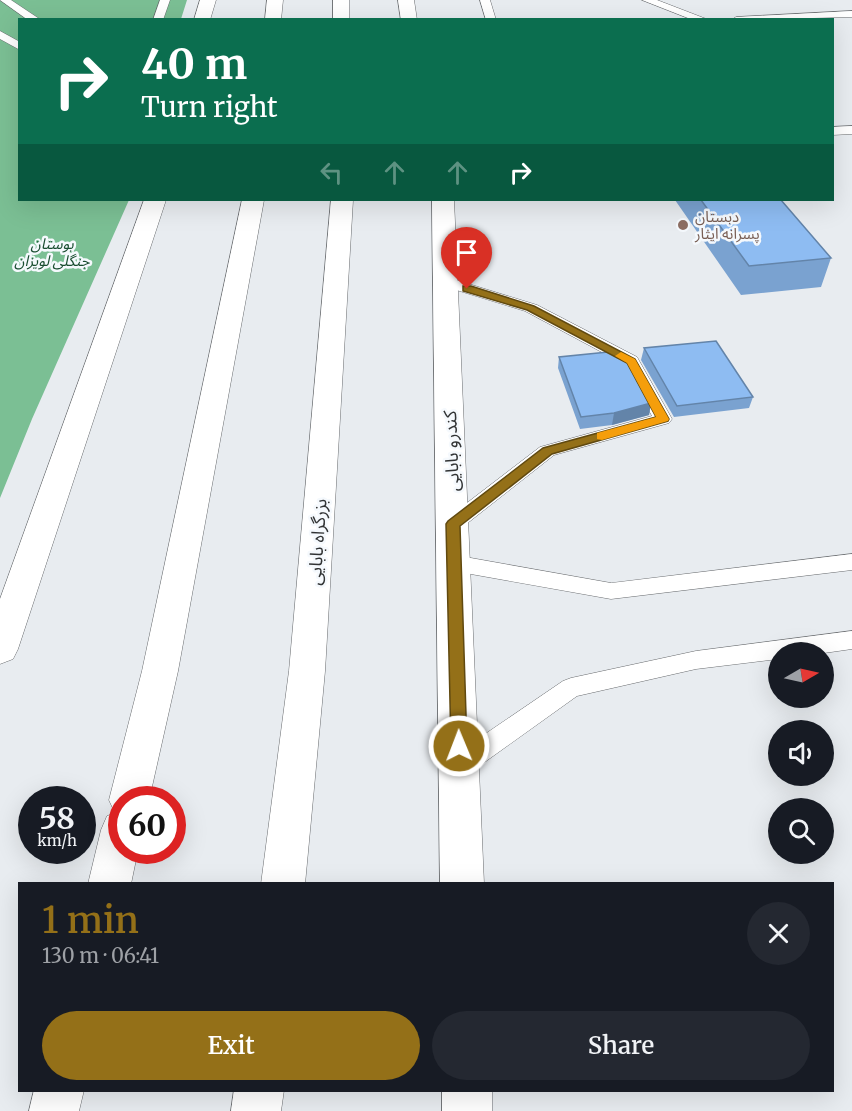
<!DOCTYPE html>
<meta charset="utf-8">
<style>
:root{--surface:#171b24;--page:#242831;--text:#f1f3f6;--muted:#9ea1a6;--accent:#947018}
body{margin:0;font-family:Merriweather,"Noto Sans Arabic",serif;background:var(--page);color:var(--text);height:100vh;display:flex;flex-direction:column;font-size:22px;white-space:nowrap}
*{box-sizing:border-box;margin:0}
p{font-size:20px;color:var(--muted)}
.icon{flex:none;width:33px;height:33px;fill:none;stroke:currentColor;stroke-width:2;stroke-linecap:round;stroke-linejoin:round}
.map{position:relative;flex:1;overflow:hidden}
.details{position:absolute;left:18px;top:882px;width:816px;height:210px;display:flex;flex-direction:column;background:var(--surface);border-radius:0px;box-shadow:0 6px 24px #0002}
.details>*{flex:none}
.top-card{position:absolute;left:18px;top:18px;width:816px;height:183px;border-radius:0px;box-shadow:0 6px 24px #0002;background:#0b6e4f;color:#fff;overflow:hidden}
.needle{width:39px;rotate:81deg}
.tools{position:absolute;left:768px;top:642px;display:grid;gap:12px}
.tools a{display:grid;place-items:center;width:66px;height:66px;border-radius:50%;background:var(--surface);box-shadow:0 6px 24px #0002;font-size:30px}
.speed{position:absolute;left:18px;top:786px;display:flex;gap:12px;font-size:30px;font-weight:700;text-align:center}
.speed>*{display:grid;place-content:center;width:78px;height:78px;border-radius:50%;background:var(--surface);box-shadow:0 6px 24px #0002;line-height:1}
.speed small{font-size:15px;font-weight:400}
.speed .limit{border:9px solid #d22;background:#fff;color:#111}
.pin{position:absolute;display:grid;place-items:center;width:51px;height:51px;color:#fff;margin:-62px -26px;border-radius:50% 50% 50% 0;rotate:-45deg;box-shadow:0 0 6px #0007}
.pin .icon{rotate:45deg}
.me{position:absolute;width:66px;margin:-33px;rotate:359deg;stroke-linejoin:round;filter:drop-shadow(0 0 4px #0008)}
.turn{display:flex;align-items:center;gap:21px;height:126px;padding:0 24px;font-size:27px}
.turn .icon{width:78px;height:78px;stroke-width:2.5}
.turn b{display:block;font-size:42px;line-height:51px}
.lanes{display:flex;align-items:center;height:57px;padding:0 24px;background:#0003;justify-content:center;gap:30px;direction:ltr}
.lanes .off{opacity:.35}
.round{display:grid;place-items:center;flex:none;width:63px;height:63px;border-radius:32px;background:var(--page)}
.overview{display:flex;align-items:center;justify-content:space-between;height:102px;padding:0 24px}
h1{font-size:36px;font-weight:600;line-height:45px;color:var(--accent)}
.cta{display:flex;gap:12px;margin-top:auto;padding:12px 24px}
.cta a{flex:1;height:69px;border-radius:36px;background:var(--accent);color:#fff;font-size:24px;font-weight:600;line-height:69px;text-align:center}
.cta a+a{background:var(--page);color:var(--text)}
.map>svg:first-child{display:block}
.forest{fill:#7bbf94}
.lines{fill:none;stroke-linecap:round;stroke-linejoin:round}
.lane-casing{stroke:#686b6e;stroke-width:1}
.primary-casing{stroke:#686b6e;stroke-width:1}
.highway-casing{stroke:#686b6e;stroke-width:1}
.lane{fill:#fff;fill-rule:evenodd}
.primary{fill:#fff;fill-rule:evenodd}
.highway{fill:#fff;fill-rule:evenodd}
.wall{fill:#7aa2d0}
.shaded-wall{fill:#6384a9}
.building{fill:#8ebcf2;stroke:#6384a9;stroke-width:1.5}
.route{fill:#947018;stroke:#604910;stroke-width:1.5}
.slow{fill:#f59e0b}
.education-dot{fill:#8d6e63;stroke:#f5f9fd;stroke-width:2}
.labels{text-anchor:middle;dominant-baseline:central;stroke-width:5;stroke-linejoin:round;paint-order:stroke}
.far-education-label{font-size:15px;fill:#785e54;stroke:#f5f9fd;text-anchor:start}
.far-park-label{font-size:15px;font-style:italic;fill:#1a4e31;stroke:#f5f9fd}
.street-label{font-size:18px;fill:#313334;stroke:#f5f9fd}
</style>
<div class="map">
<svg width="852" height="1111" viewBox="0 0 852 1111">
<rect width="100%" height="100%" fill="#e8ecf0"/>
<path class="forest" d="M 0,0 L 187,0 L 181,19 L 20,20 L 20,200 L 129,200 L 32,419 L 0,498 Z"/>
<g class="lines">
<defs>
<path id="lane" d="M 0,0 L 11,0 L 41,20 L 28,20 Z
M 160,0 L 170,0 L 163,20 L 153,20 Z
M 480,0 L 490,0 L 496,20 L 486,20 Z
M 642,0 L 657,0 L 709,20 L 693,20 Z
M 852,11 L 852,17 L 731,20 L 736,17 Z
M 0,31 L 20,42 L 20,50 L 0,39 Z
M 852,126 L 852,134 L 832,135 L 832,127 Z
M 446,277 L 537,305 L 637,357 L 672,419 L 669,423 L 554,455 L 460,529 L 453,531 L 446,529 L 443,524 L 446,519 L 540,447 L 652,416 L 624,364 L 525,311 L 440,285 L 438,282 Z
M 852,554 L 852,570 L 611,599 L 454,571 L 447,569 L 443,563 L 447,557 L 454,555 L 611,583 Z
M 852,631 L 852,649 L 824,653 L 778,652 L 778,659 L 696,669 L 577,696 L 468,774 L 459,777 L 450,774 L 446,766 L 450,758 L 563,681 L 571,678 L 696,651 Z"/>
<path id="primary" d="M 200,0 L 216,0 L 210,20 L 194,20 Z
M 398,0 L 414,0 L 417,20 L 401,20 Z
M 144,200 L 166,200 L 18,649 L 13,659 L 0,664 L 0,599 Z
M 432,200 L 454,200 L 484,884 L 440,884 Z
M 442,1090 L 492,1090 L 492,1111 L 442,1111 Z"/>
<path id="highway" d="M 267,0 L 283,0 L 281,20 L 265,20 Z
M 333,0 L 349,0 L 349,20 L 333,20 Z
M 242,200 L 264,200 L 178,671 L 149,800 L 122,800 L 122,850 L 138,850 L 131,884 L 88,884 L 101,830 L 107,816 L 115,813 L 109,800 L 142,671 Z
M 331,200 L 353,200 L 325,671 L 305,884 L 261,884 L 289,671 Z
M 34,1090 L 84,1090 L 79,1111 L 29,1111 Z
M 234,1090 L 284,1090 L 281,1111 L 231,1111 Z"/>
</defs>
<use href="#lane" class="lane-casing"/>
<use href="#primary" class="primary-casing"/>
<use href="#highway" class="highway-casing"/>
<use href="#lane" class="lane"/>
<use href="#primary" class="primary"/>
<use href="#highway" class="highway"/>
</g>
<path class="wall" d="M 675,200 L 781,200 L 831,258 L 821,287 L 741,295 Z
M 644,348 L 753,397 L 749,408 L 674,417 L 641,360 Z
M 559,357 L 651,403 L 649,415 L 612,425 L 580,429 L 558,368 Z"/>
<path class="shaded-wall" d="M 651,403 L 649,415 L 612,425 L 614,413 Z"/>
<path class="building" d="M 701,200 L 781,200 L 831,258 L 749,266 Z
M 716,341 L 753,397 L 677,406 L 644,348 Z
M 618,351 L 624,354 L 651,403 L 614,413 L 581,417 L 559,357 Z"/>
<path class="route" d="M 463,286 L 471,286 L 534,306 L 635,359 L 669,419 L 668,421 L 552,454 L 460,526 L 467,746 L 465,751 L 459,753 L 453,751 L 451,746 L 446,524 L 448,521 L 543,448 L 656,417 L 627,363 L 527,310 L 463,291 Z"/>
<path class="slow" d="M 621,352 L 635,359 L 669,419 L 668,421 L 602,440 L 597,439 L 597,433 L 656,417 L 627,363 L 615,356 Z"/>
<circle class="education-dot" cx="683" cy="225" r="6"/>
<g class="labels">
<g class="far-education-label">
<text x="695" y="216">دبستان<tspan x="695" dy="17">پسرانه ایثار</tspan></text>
</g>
<g class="far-park-label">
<text x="52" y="243">بوستان<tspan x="52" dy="17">جنگلی لویزان</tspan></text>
</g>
<g class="street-label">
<text transform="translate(451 451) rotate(-92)">کندرو بابایی</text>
<text transform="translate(317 542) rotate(-86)">بزرگراه بابایی</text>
</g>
</g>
</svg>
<div class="tools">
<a><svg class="needle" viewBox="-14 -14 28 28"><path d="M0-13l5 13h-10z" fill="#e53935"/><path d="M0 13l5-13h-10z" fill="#9ea1a6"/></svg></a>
<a><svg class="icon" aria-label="sound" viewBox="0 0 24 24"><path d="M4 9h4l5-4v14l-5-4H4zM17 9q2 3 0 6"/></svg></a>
<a><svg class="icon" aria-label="search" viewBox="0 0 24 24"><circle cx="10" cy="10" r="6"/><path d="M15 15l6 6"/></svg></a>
</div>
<div class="speed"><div>58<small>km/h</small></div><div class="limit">60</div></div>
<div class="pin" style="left:467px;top:289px;background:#d93025"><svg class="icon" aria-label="arrive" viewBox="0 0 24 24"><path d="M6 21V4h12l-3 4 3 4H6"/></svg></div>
<svg class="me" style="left:459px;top:746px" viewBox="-20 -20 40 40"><circle r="17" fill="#947018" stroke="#fff" stroke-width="3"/><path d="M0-11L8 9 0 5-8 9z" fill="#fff"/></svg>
<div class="top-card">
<div class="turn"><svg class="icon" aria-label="right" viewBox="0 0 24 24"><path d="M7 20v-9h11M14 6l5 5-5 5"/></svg><div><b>40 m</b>Turn right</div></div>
<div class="lanes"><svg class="icon off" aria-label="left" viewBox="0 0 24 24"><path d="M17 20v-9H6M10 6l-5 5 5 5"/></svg><svg class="icon off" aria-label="ahead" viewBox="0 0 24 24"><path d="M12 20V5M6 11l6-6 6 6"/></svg><svg class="icon off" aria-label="ahead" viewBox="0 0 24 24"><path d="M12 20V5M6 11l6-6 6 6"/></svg><svg class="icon" aria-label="right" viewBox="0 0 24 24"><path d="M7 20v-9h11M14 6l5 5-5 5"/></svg></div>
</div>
<section class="details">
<div class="overview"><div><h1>1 min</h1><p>130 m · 06:41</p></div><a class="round"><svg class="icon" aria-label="close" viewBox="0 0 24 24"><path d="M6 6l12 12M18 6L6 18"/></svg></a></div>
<div class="cta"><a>Exit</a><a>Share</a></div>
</section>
</div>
